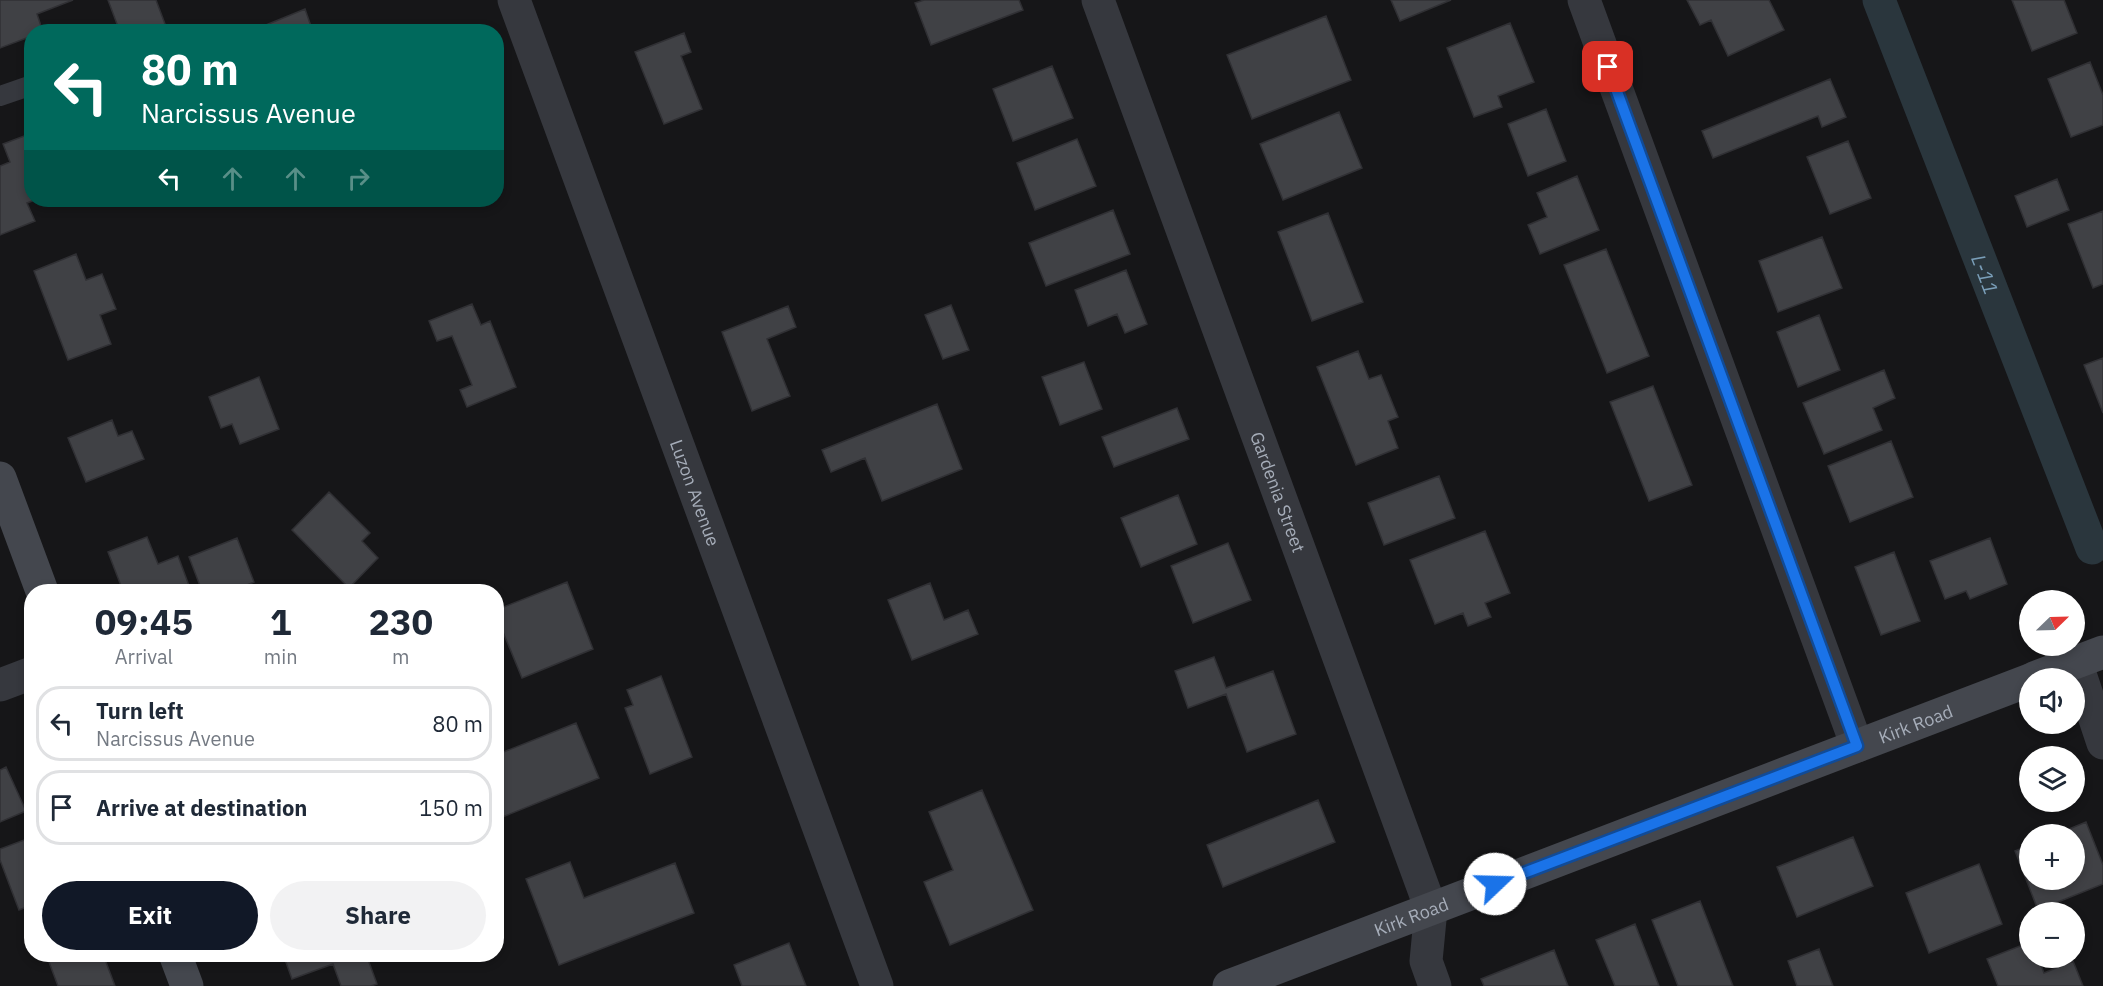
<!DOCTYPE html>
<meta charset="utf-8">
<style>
:root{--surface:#fff;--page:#f2f2f3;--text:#1f2937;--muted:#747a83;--line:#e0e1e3;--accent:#111827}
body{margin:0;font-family:"IBM Plex Sans",sans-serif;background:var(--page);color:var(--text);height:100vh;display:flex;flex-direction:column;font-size:22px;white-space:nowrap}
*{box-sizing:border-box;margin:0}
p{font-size:20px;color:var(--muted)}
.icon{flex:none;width:33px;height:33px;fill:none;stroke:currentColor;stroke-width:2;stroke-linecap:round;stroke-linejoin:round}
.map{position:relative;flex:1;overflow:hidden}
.sheet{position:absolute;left:24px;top:584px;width:480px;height:378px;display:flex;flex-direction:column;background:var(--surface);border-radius:24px;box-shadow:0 3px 9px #0003}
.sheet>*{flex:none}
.hud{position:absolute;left:24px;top:24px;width:480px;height:183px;border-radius:24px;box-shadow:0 3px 9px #0003;background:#00695c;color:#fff;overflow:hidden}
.needle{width:39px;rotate:67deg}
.fabs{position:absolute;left:2019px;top:590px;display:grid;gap:12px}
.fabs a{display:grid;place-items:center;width:66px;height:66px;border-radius:50%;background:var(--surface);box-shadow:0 3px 9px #0003;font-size:30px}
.pin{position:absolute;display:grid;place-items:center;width:51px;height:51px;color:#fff;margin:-26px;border-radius:12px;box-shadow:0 3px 9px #0006}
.me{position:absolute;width:66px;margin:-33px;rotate:69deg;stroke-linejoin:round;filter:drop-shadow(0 0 4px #0008)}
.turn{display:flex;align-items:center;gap:21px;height:126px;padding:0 18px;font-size:27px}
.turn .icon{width:78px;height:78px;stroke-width:2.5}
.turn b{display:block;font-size:42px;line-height:51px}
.lanes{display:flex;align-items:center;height:57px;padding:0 18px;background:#0003;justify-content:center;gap:30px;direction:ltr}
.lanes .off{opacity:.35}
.eta{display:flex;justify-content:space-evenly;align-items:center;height:102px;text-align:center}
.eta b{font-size:36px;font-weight:700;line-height:42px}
.cta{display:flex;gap:12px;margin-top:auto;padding:12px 18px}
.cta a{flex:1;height:69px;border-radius:36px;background:var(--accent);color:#fff;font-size:24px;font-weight:700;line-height:69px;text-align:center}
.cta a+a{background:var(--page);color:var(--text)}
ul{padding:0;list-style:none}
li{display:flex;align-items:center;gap:18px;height:75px;margin:0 12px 9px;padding:0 6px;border:3px solid var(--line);border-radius:24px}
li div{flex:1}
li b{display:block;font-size:22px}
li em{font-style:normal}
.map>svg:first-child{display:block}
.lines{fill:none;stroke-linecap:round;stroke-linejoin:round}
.canal{stroke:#2a363d;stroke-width:33}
.building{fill:#404145;stroke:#303034;stroke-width:1.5}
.lane{stroke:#36383e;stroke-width:20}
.street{stroke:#36383e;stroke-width:33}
.secondary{stroke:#44474e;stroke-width:33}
.route-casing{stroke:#114b97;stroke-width:15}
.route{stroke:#1a73e8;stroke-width:10}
.labels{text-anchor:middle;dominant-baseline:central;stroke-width:4.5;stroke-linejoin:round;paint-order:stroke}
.street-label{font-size:18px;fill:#a6adb9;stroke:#111113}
.water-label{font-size:20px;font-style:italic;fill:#7a9eb8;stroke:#111113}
</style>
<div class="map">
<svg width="2103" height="986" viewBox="0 0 2103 986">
<rect width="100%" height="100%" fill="#161618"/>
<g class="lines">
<path class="canal" id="s1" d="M 1879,0 L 2092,548"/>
</g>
<path class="building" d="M 0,0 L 73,0 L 37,14 L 43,32 L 32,32 L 32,36 L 0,48 Z
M 108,0 L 156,0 L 168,32 L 120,32 Z
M 924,0 L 1019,0 L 1023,10 L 931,45 L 915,3 Z
M 1391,0 L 1451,0 L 1400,21 Z
M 1687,0 L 1769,0 L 1784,30 L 1728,56 L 1711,20 L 1700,25 Z
M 2012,0 L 2064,0 L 2077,33 L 2032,51 Z
M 305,9 L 313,32 L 269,32 L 266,25 Z
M 1326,16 L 1351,80 L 1252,119 L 1227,55 Z
M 1510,23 L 1534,82 L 1498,96 L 1502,107 L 1474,117 L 1447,48 Z
M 684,33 L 691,52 L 681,56 L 702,109 L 664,124 L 635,52 Z
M 2090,62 L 2103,95 L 2103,125 L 2071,137 L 2048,79 Z
M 1052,66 L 1073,118 L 1013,141 L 993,89 Z
M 1830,79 L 1846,117 L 1822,127 L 1818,116 L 1713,158 L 1702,131 Z
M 1546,109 L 1566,161 L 1528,176 L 1508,124 Z
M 1339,112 L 1362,168 L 1283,200 L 1260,144 Z
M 32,133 L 32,200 L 35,200 L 27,203 L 35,221 L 0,235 L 0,166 L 10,162 L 3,144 Z
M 1077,139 L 1096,186 L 1035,210 L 1017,163 Z
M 1848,141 L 1871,198 L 1830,214 L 1807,157 Z
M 1577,176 L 1599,230 L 1540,254 L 1528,225 L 1547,217 L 1537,193 Z
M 2057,179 L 2069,210 L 2027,227 L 2015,196 Z
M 1113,210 L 1130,254 L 1046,286 L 1029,243 Z
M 2103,211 L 2103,284 L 2093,288 L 2068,224 Z
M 1328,213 L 1363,302 L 1312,321 L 1278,232 Z
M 1822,237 L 1842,288 L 1778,312 L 1759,261 Z
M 1606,249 L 1649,356 L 1607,373 L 1564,265 Z
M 76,254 L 86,280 L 102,274 L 116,309 L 100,315 L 111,344 L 68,360 L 34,271 Z
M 1126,270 L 1147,324 L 1125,333 L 1117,314 L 1088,326 L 1075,290 Z
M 472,304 L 481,325 L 490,321 L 516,387 L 467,407 L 460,390 L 472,385 L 452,336 L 437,341 L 429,321 Z
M 951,305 L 969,350 L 943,359 L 925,315 Z
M 788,306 L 796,327 L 767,339 L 790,396 L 752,411 L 722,332 Z
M 1819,315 L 1840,370 L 1798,387 L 1777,332 Z
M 1358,351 L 1369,379 L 1381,375 L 1398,417 L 1388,421 L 1398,448 L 1356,465 L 1317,367 Z
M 2103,358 L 2103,413 L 2084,365 Z
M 1084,362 L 1102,409 L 1060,425 L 1042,377 Z
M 1884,370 L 1895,398 L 1873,408 L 1882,430 L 1824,454 L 1803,403 Z
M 259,377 L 279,429 L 240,444 L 232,424 L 221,428 L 209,397 Z
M 1653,386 L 1692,485 L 1649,501 L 1610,402 Z
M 937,404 L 962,469 L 882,501 L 865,458 L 831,472 L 822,450 Z
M 1177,408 L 1189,439 L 1114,467 L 1102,437 Z
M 112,420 L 118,436 L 132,431 L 144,459 L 86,482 L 68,438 Z
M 1891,441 L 1913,497 L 1850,522 L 1828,466 Z
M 1439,476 L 1455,518 L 1384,545 L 1368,503 Z
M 329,492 L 370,533 L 362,541 L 378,558 L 349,588 L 292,530 Z
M 1178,495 L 1197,544 L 1141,567 L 1121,518 Z
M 1485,531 L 1510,593 L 1485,603 L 1491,617 L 1468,626 L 1463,613 L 1435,624 L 1410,560 Z
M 147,537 L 158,564 L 178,556 L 191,591 L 123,591 L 108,552 Z
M 237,538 L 254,582 L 233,591 L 202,591 L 189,557 Z
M 1990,538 L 2007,584 L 1970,599 L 1966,591 L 1945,599 L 1930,561 Z
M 1228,543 L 1251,600 L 1193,623 L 1171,566 Z
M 1894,552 L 1920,621 L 1881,635 L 1855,567 Z
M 567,582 L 593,649 L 522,678 L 496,615 L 496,610 Z
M 930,583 L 944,620 L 968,610 L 978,634 L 912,660 L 888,600 Z
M 1214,657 L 1226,688 L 1273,671 L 1296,734 L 1247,752 L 1226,694 L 1188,708 L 1175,671 Z
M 661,676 L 692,757 L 650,774 L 625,708 L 633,705 L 627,690 Z
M 576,723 L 599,778 L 500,818 L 496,809 L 496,755 Z
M 6,767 L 26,811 L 0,822 L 0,770 Z
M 982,790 L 1033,910 L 950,945 L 924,882 L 953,870 L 929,812 Z
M 1318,800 L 1335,842 L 1223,887 L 1207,845 Z
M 2086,822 L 2103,865 L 2103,884 L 2038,910 L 2015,851 L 2030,845 L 2030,879 L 2074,879 L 2074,834 L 2057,834 Z
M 32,837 L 32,905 L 19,910 L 0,860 L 0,849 Z
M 1853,837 L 1873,886 L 1797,917 L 1777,867 Z
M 570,862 L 584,898 L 675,863 L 694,913 L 559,965 L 526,879 Z
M 1979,864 L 2002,924 L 1929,953 L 1906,893 Z
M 1700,901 L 1733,986 L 1678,986 L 1652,920 Z
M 1635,924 L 1659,986 L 1615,986 L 1596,940 Z
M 2030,942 L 2030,957 L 2038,957 L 2044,973 L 2073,961 L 2083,986 L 1998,986 L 1987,959 Z
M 789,943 L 806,986 L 742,986 L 734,965 Z
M 1819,949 L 1833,986 L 1797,986 L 1788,961 Z
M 1554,950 L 1568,986 L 1484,986 L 1481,979 Z
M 46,954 L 103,954 L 115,986 L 58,986 Z
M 283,954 L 366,954 L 377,984 L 371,986 L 341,986 L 333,964 L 292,979 Z"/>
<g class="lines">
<path class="lane" d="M 0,96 L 32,85"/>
<g class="street">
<path id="s2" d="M 514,0 L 877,986"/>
<path id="s3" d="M 1098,0 L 1431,909 L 1426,961 L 1435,986"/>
<path d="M 1584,0 L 1857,746"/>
<path d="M 2076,662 L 2103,743"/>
<path d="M 0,685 L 32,673"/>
</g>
<g class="secondary">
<path d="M 0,478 L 42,591"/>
<path d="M 2034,678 L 2103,652"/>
<path d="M 175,954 L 187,986"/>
<path id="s4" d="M 1229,986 L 2030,680"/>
</g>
</g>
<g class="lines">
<defs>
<path id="route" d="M 1495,884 L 1857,746 L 1608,67"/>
</defs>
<use href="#route" class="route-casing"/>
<use href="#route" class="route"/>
</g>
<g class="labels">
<g class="street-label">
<text stroke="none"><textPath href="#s3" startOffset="524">Gardenia Street</textPath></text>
<text stroke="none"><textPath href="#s2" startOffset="525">Luzon Avenue</textPath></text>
<text stroke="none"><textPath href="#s4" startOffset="735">Kirk Road</textPath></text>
<text stroke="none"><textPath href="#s4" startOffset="195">Kirk Road</textPath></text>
</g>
<g class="water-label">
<text stroke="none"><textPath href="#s1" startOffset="294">L-11</textPath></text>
</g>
</g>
</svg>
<div class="fabs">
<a><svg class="needle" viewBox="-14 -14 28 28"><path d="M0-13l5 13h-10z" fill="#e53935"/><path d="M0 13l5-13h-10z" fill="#747a83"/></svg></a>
<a><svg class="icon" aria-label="sound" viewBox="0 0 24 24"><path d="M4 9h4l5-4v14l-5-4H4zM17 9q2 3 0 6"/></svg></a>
<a><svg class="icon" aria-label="layers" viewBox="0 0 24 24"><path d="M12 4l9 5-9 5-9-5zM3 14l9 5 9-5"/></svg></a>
<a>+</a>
<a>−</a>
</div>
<div class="pin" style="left:1608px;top:67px;background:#d93025"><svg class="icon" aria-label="arrive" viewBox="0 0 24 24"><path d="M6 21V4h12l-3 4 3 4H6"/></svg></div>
<svg class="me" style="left:1495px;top:884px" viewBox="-20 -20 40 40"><circle r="19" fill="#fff"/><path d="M0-13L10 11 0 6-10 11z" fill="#1a73e8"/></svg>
<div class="hud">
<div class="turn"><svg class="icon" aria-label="left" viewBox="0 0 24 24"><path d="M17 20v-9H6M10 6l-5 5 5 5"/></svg><div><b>80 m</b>Narcissus Avenue</div></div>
<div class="lanes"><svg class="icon" aria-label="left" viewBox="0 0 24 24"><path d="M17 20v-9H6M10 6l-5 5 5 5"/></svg><svg class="icon off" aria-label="ahead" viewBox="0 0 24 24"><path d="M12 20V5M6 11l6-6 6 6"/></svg><svg class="icon off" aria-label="ahead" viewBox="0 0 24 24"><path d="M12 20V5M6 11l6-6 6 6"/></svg><svg class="icon off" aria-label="right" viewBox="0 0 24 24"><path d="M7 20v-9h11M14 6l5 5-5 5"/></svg></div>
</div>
<section class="sheet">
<div class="eta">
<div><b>09:45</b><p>Arrival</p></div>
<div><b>1</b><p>min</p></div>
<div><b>230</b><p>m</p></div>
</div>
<ul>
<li><svg class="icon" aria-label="left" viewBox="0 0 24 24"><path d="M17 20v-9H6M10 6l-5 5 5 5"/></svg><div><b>Turn left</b><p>Narcissus Avenue</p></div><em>80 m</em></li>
<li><svg class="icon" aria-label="arrive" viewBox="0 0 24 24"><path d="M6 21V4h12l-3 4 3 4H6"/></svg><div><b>Arrive at destination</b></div><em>150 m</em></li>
</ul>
<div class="cta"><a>Exit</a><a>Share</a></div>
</section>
</div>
